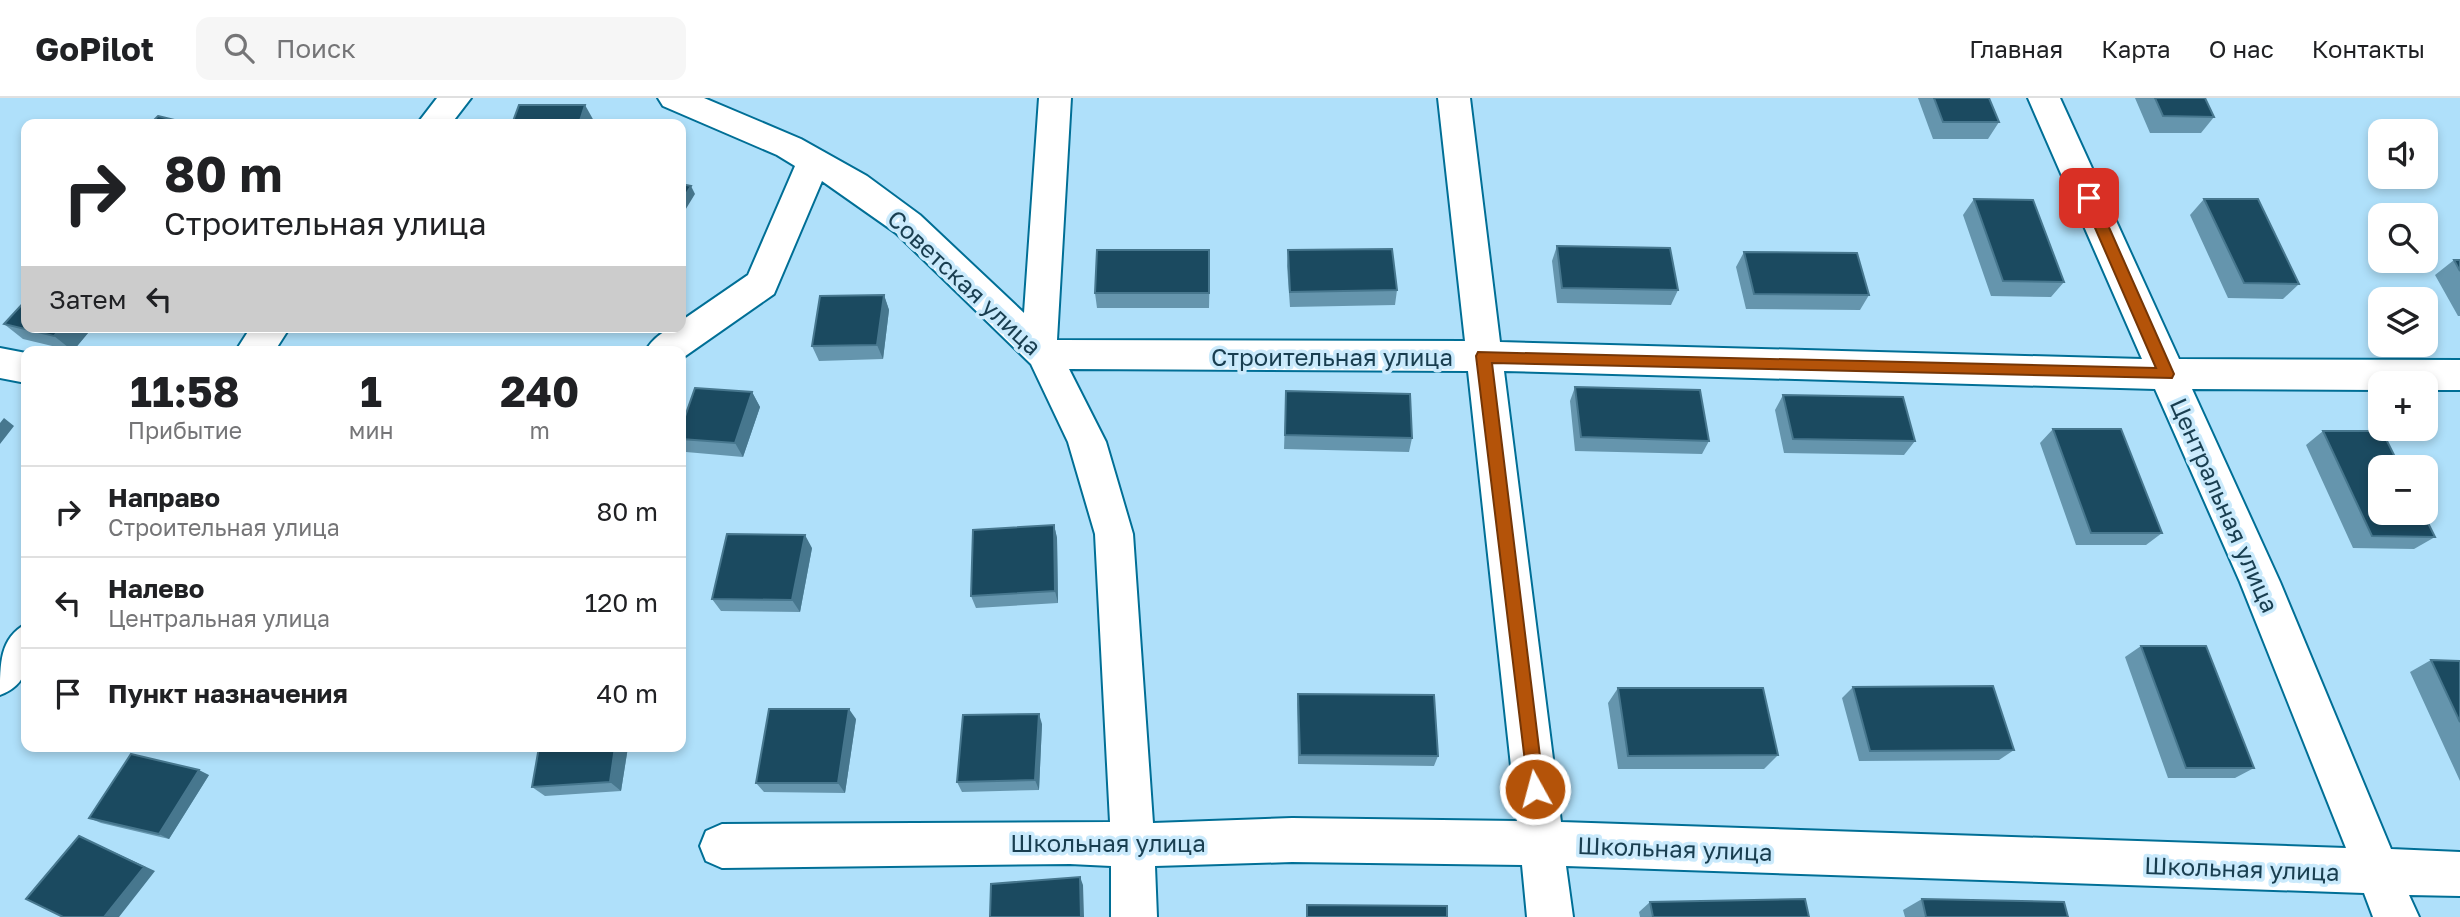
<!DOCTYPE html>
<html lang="ru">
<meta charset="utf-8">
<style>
:root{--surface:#fff;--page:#f6f6f6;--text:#202124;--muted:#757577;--line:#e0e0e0}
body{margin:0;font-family:"Golos Text",sans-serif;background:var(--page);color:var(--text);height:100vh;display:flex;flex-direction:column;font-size:26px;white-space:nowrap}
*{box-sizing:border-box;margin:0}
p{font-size:23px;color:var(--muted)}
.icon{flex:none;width:38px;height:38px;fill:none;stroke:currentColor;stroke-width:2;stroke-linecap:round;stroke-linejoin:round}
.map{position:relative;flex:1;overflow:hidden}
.side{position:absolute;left:21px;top:248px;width:665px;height:406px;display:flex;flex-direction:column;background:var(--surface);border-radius:14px;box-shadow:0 4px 10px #0003}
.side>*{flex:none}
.banner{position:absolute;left:21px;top:21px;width:665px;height:214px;border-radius:14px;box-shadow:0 4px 10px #0003;background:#fff;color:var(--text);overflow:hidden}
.buttons{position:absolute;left:2368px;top:21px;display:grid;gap:14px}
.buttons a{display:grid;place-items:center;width:70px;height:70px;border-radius:14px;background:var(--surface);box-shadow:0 4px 10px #0003;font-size:35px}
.pin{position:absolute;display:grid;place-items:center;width:60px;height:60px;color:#fff;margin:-30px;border-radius:14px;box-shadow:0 4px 10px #0006}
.me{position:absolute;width:77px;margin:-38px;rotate:353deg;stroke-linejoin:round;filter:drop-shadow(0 0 5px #0008)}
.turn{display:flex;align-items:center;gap:24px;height:147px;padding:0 28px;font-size:32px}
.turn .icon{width:91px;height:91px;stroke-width:2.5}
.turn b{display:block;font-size:49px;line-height:60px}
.then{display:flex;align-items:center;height:66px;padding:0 28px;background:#0003;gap:14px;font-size:26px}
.eta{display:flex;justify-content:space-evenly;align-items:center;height:119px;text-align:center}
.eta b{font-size:42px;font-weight:700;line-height:49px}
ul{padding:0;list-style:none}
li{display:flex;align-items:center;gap:21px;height:91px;padding:0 28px;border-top:2px solid var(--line)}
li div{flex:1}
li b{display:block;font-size:26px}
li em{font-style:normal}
header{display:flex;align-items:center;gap:42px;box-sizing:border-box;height:98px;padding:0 35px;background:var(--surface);border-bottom:2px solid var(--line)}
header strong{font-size:33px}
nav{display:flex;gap:38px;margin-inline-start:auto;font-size:24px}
.search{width:490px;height:63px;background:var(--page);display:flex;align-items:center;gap:18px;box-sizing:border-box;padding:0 24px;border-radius:14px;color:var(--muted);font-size:26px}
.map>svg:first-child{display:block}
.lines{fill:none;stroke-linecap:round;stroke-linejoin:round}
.minor-casing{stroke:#006f96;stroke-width:4}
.minor{fill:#fff;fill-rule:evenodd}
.wall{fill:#6595ad}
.shaded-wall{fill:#47778e}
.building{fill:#1b4a60;stroke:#47778e;stroke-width:2}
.route{fill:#b45309;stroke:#753606;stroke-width:2}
.labels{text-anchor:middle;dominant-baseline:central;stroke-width:7;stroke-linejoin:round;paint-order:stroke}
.street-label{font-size:24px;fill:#193e50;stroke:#caeafc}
</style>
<header>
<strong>GoPilot</strong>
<div class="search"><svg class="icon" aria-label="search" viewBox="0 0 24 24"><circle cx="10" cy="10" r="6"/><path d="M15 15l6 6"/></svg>Поиск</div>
<nav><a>Главная</a><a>Карта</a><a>О нас</a><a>Контакты</a></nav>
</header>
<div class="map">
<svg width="2460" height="819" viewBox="0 0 2460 819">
<rect width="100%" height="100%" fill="#afe0fa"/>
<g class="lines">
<defs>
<path id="minor" d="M 437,0 L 471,0 L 451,26 L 417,26 Z
M 658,0 L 704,0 L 801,41 L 867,78 L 920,117 L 1024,215 L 1039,0 L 1071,0 L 1057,242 L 1465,243 L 1438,0 L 1470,0 L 1500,244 L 2142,261 L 2028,0 L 2060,0 L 2179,261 L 2460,262 L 2460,292 L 2426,292 L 2426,285 L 2380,285 L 2380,292 L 2192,291 L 2280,484 L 2391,751 L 2460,754 L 2460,798 L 2409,797 L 2419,819 L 2373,819 L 2364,795 L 1566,768 L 1573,819 L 1527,819 L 1522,767 L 1292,764 L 1155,768 L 1157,819 L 1111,819 L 1111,768 L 1070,766 L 722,770 L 706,763 L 700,748 L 706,733 L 722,726 L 1110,724 L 1095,436 L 1068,344 L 1031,266 L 896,135 L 822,83 L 774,196 L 681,261 L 681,254 L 645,254 C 652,241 666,229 681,229 L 681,223 L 748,177 L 795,68 L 777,57 L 663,8 ZM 1069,271 L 1468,273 L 1517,723 L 1292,720 L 1153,725 L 1133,436 L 1106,344 ZM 1504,273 L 2155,291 L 2240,484 L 2346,750 L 1561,724 Z
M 251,229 L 290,229 L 274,254 L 235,254 Z
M 0,250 L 26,255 L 26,285 L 0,280 Z
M 26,526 C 27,558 34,584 0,597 C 0,565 0,540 26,526 Z"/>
</defs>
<use href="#minor" class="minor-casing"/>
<use href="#minor" class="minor"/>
</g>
<path class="wall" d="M 1918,0 L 1989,0 L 1999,24 L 1988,41 L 1933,41 Z
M 2135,0 L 2205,0 L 2214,19 L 2201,35 L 2150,35 Z
M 1974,101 L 2064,184 L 2051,199 L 1991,198 L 1963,117 Z
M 2204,101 L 2299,186 L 2283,201 L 2228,200 L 2190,117 Z
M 1557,148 L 1678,192 L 1671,207 L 1557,205 L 1552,163 Z
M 1288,152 L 1397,192 L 1395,207 L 1290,209 L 1287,168 Z
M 1744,154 L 1869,197 L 1860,212 L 1746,211 L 1736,169 Z
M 2454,162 L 2460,162 L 2460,218 L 2458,218 L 2435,177 Z
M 1210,168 L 1209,210 L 1097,210 L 1095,195 Z
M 884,197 L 889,212 L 883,261 L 819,263 L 812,248 Z
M 4,226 L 93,229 L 73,253 L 23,241 Z
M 1575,289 L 1709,343 L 1702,356 L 1575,353 L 1570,303 Z
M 1286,293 L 1412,340 L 1409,354 L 1284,351 Z
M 752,294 L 760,309 L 743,359 L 686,354 L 681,346 L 681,330 Z
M 1783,297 L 1915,343 L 1904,357 L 1784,355 L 1775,312 Z
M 2053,331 L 2162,435 L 2146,447 L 2076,447 L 2040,345 Z
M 2323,333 L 2435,439 L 2414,451 L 2353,450 L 2306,347 Z
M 1054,427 L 1057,440 L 1058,505 L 976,510 L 971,498 Z
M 812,450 L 800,514 L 721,513 L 712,501 Z
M 2141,548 L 2254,670 L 2235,680 L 2168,680 L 2125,559 Z
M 2431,562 L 2460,563 L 2460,683 L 2410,574 Z
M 1853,589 L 2014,652 L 1999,662 L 1859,663 L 1842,600 Z
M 1618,590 L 1778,657 L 1764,671 L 1618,671 L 1608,605 Z
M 1298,596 L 1438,658 L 1434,668 L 1298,666 L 1297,606 Z
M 856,621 L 845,695 L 764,694 L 756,685 Z
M 1042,626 L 1039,692 L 962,694 L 957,684 Z
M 539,649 L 628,649 L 621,693 L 545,698 L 532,689 Z
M 209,677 L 169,741 L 101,725 L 89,720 Z
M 1922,801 L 2068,819 L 1905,819 L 1903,812 Z
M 1650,804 L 1809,819 L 1640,819 L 1639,814 Z"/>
<path class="shaded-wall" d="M 585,7 L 594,23 L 593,26 L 579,26 Z
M 691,88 L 695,96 L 681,119 L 681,104 Z
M 884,197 L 889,212 L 883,261 L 877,247 Z
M 62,229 L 93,229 L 73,253 L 54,238 Z
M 752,294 L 760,309 L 743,359 L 735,345 Z
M 4,320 L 14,328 L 0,346 L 0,325 Z
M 1054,427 L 1057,440 L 1058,505 L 1055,493 Z
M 805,437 L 812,450 L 800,514 L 792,502 Z
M 849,611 L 856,621 L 845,695 L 838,685 Z
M 1039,616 L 1042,626 L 1039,692 L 1035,682 Z
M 615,649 L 628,649 L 621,693 L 610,684 Z
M 199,672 L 209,677 L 169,741 L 159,736 Z
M 79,738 L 155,773 L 119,819 L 104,819 Z
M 1080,779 L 1083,787 L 1084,819 L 1081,819 Z"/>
<path class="building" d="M 1934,0 L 1989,0 L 1999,24 L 1943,24 Z
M 2155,0 L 2205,0 L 2214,19 L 2163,18 Z
M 519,7 L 585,7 L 579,26 L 512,26 Z
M 158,18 L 191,26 L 150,26 Z
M 681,86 L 691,88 L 681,104 Z
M 1974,101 L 2033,102 L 2064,184 L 2003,183 Z
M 2204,101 L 2258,101 L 2299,186 L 2244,185 Z
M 1557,148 L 1670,150 L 1678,192 L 1562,190 Z
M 1392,151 L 1397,192 L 1290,194 L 1288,152 Z
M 1097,152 L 1209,152 L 1209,195 L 1095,195 Z
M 1744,154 L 1857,155 L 1869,197 L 1754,196 Z
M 2454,162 L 2460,162 L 2460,173 Z
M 884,197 L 877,247 L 812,248 L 820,198 Z
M 26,202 L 26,229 L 62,229 L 54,238 L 4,226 Z
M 1575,289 L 1700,292 L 1709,343 L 1581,339 Z
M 695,290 L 752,294 L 735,345 L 681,341 L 681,330 Z
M 1286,293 L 1410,296 L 1412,340 L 1285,337 Z
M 1783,297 L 1903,299 L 1915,343 L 1793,341 Z
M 2053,331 L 2121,331 L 2162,435 L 2091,435 Z
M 2323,333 L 2382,333 L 2400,369 L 2380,369 L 2380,415 L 2423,415 L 2435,439 L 2372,438 Z
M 1054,427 L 1055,493 L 971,498 L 973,432 Z
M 727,436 L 805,437 L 792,502 L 712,501 Z
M 2141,548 L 2206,548 L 2254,670 L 2186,670 Z
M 2431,562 L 2460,563 L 2460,624 Z
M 1993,588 L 2014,652 L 1870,653 L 1853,589 Z
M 1618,590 L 1763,590 L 1778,657 L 1628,658 Z
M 1298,596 L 1434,597 L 1438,658 L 1300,657 Z
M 769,611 L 849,611 L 838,685 L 756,685 Z
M 1039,616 L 1035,682 L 957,684 L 963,617 Z
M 539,649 L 615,649 L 610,684 L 532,689 Z
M 131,656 L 199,672 L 159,736 L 89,720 Z
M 79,738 L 144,769 L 104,819 L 63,819 L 26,801 Z
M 1080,779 L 1081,819 L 990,819 L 991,786 Z
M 1805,801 L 1809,819 L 1653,819 L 1650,804 Z
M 1922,801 L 2064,804 L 2068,819 L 1926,819 Z
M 1307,807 L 1447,808 L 1447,819 L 1307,819 Z"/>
<path class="route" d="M 2089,95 L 2096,100 L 2174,276 L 2172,280 L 1492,265 L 1544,691 L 1541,697 L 1535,700 L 1529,697 L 1476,258 L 1478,254 L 2156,270 L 2082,100 Z"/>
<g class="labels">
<g class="street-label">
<text transform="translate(965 184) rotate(43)">Советская улица</text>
<text x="1332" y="258">Строительная улица</text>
<text transform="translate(2225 407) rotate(66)">Центральная улица</text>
<text x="1108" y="744">Школьная улица</text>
<text transform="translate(1675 750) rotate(2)">Школьная улица</text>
<text transform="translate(2242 770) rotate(2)">Школьная улица</text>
</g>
</g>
</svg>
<div class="buttons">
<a><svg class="icon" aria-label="sound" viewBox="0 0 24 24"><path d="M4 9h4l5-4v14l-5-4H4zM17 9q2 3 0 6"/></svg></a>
<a><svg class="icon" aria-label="search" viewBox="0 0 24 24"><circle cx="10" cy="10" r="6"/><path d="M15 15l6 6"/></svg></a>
<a><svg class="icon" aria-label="layers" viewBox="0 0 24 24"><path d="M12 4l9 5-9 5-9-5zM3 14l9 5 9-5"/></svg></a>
<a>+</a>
<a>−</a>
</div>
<div class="pin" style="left:2089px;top:100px;background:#d93025"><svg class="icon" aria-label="arrive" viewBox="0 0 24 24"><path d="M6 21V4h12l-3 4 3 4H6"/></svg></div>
<svg class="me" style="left:1535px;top:691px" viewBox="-20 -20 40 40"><circle r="17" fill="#b45309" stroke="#fff" stroke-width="3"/><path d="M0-11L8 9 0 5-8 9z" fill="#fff"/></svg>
<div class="banner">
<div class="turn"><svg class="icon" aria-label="right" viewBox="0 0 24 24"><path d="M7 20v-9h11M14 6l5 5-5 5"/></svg><div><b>80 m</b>Строительная улица</div></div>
<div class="then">Затем<svg class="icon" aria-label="left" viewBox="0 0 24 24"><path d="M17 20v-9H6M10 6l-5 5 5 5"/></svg></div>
</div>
<section class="side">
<div class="eta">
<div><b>11:58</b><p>Прибытие</p></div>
<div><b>1</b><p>мин</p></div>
<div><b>240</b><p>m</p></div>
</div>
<ul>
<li><svg class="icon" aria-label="right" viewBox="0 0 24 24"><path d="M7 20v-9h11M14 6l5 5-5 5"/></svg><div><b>Направо</b><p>Строительная улица</p></div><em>80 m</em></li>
<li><svg class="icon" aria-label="left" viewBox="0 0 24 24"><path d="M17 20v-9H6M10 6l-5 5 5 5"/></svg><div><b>Налево</b><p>Центральная улица</p></div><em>120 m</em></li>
<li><svg class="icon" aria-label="arrive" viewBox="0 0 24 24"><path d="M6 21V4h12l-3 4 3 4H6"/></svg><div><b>Пункт назначения</b></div><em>40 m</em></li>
</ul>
</section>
</div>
